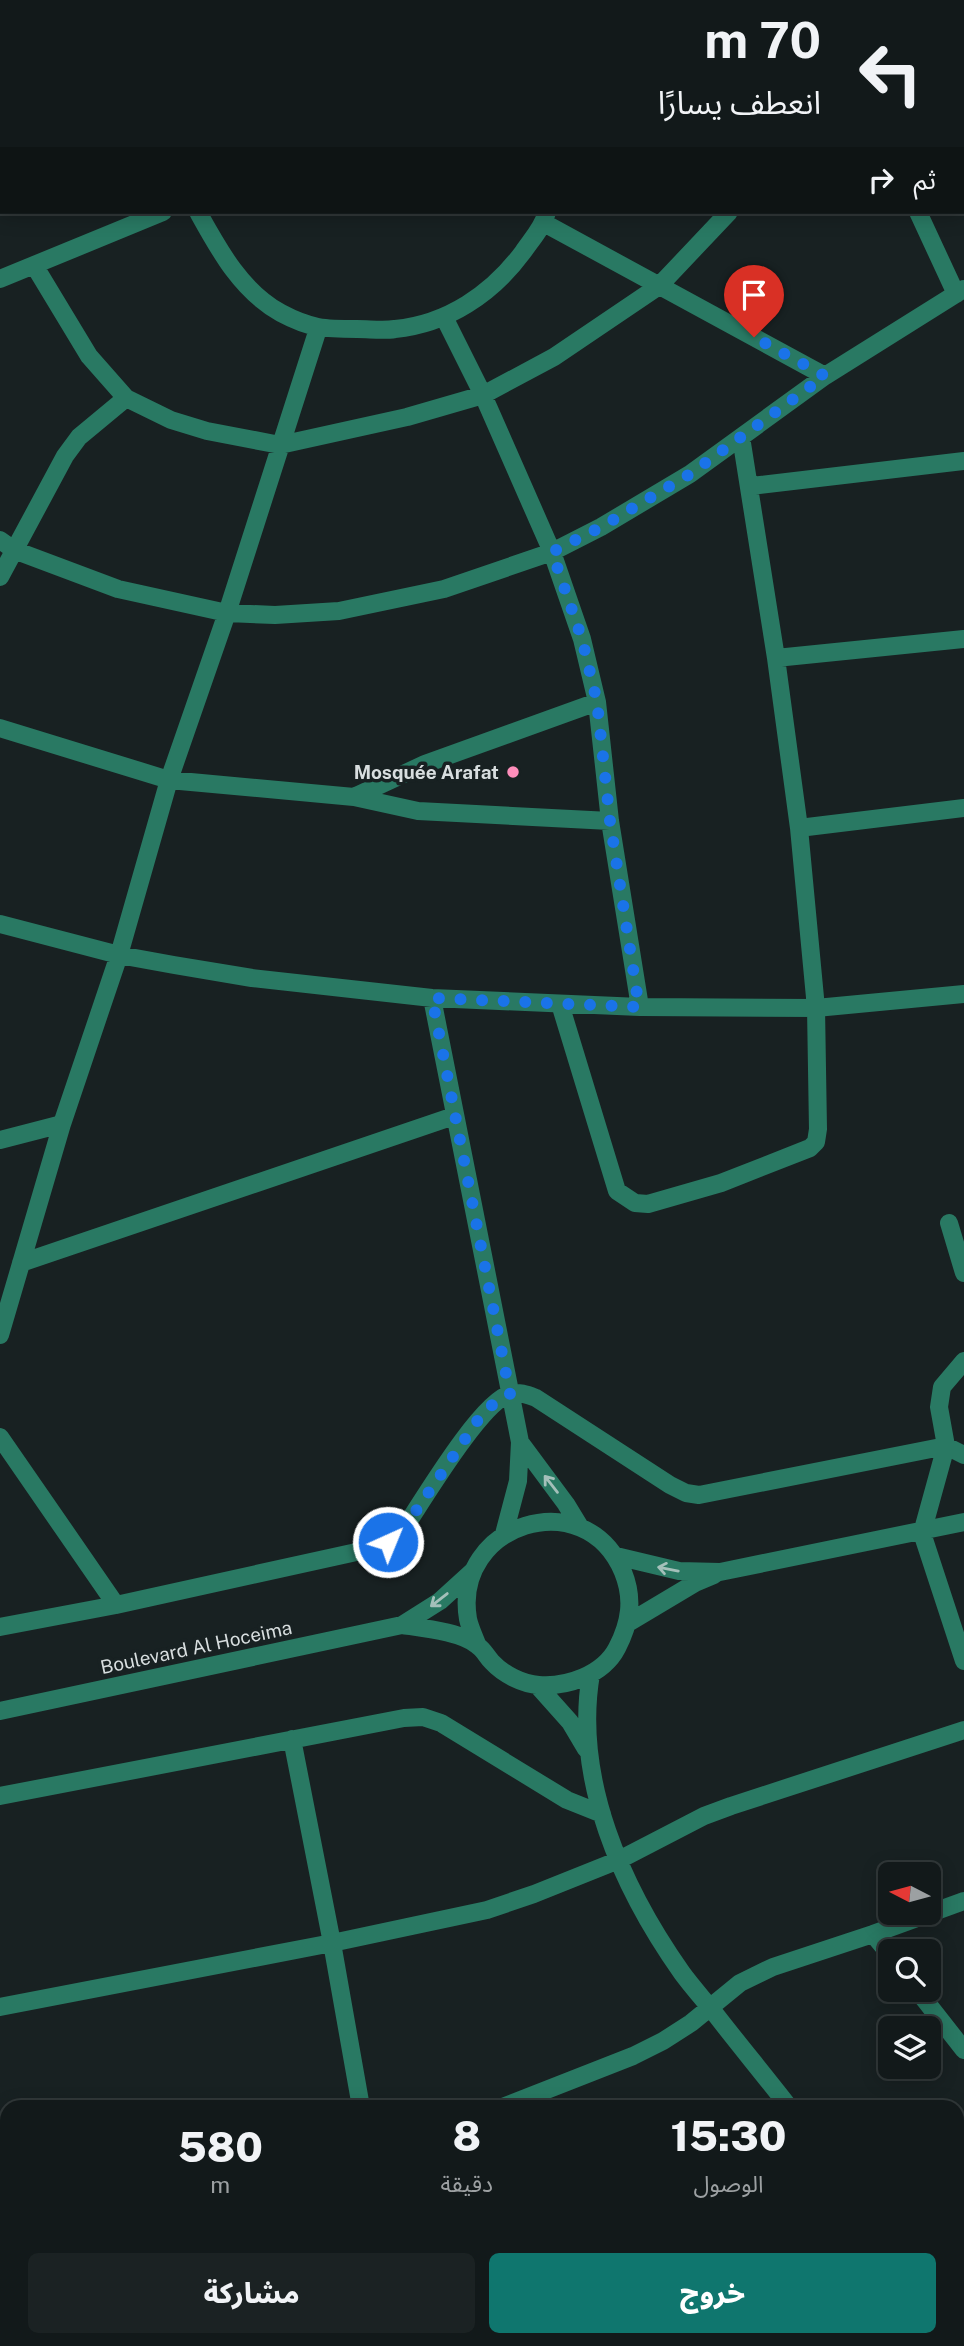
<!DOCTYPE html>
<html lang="ar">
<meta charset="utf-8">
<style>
:root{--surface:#12191a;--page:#1b2223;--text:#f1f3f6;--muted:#9ca0a2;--line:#313839;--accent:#0f766e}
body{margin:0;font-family:"Public Sans","Noto Sans Arabic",sans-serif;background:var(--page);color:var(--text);direction:rtl;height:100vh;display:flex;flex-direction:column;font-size:26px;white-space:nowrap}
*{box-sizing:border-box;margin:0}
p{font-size:23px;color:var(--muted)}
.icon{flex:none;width:38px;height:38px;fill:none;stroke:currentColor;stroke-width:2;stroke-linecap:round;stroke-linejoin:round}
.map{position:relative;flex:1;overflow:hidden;direction:ltr}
.drawer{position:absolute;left:0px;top:2100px;width:964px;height:247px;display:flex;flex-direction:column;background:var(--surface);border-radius:21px 21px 0 0;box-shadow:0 4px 18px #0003,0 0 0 2px var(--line);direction:rtl}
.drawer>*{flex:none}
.guide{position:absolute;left:0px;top:0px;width:964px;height:214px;box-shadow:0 4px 18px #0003,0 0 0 2px var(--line);direction:rtl;background:#12191a;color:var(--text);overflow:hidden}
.needle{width:46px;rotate:276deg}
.buttons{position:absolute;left:878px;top:1862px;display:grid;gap:14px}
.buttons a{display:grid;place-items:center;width:63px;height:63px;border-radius:10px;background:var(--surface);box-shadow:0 4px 18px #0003,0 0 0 2px var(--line);font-size:35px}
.pin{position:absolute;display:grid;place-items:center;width:60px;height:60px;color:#fff;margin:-72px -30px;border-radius:50% 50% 50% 0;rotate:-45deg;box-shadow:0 0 7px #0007}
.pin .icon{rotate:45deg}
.me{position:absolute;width:77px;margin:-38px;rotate:44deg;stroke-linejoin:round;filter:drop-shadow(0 0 5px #0008)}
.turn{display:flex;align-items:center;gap:24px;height:147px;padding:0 28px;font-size:32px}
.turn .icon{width:91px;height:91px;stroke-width:2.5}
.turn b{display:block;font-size:49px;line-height:60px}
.then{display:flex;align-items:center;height:66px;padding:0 28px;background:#0003;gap:14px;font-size:26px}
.eta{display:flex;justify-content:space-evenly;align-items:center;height:119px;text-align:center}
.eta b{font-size:42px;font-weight:800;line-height:49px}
.button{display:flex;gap:14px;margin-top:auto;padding:14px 28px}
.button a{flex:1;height:80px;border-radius:10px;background:var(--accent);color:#fff;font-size:28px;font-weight:800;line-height:80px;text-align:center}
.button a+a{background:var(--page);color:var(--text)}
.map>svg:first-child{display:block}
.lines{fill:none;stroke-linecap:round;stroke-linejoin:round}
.minor{stroke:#297963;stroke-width:18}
.oneway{stroke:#a4c0ba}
.route{stroke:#1a73e8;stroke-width:12;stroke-dasharray:0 21.6}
.poi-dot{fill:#fe8ebb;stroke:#182122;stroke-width:2.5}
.labels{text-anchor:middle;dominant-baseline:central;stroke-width:7;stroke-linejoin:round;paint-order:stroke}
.poi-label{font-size:19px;font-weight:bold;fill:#d8dedf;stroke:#182122;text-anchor:end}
.street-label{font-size:19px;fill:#d8dedf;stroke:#182122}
</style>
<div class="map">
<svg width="964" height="2346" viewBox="0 0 964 2346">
<rect width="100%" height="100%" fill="#182122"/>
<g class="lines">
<path class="minor" d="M 497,0 L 497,2
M 699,0 L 700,2
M 832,0 L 832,2
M 939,0 L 940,2
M 650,2 L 654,0
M 962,54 L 964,58
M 198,212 C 219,250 241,291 281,313 C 311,329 325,329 357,329 C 370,329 383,331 395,329 C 447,324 492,294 523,252 C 532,239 543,227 547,212
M 918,212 L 956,294
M 544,223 L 825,376
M 34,265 L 89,356 L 126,398 L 171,420 L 207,431 L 280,445 L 407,417 L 483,395 L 554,357 L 659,286 L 729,212
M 0,279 L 163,212
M 444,317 L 483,395 L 552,552 L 582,639 L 597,702 L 610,821 L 640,1007
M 751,486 L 964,461
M 0,540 L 14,550 L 118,589 L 227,613 L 275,615 L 339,611 L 444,589 L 552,552 L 601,527 L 690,474 L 825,376 L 964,289
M 0,577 L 65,456 L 79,437 L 126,398
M 776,658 L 964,639
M 0,728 L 169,780 L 354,797 L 425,764 L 597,702
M 354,797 L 418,811 L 610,821
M 799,828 L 964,808
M 0,924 L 119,955 L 174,965 L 252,978 L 432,998 L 640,1007 L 816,1008 L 964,994
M 432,998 L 520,1442 L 518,1481 L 504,1534
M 560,1004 L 617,1191 L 635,1203 L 648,1204 L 721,1183 L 810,1148 L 816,1142 L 818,1129 L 816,1008 L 799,828 L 776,658 L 741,437
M 0,1140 L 62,1124
M 949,1223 L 964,1273
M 21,1263 L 454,1116
M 0,1335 L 62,1124 L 119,955 L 169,780 L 227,613 L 318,329
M 964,1361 L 942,1387 L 939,1407 L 946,1446 L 922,1533 L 964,1661
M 0,1437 L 116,1605
M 520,1442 L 566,1504 L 580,1527
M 616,1556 L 679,1571 L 720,1572 L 964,1522
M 628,1623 L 695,1583 L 714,1575
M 402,1625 C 422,1628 463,1632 478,1646 C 484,1650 487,1657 492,1662 C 503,1674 522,1684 539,1685 C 567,1687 603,1675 617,1648 C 630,1623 634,1599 623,1572 C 585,1481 452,1524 468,1619 C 470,1628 474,1636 477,1644
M 0,1627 L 116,1605 L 370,1549 L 401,1533 C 420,1505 481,1401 510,1394 C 518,1391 528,1395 536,1398 L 670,1485 L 686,1493 L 699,1495 L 946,1446 L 964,1455
M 591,1674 C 573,1779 622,1888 682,1973 C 693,1988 705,2001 716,2015 C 740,2046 765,2076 789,2107
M 537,1685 L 570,1722 L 586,1749
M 0,1711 L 402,1625 L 440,1601 L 473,1571
M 292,1739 L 332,1943 L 361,2107
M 0,1796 L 404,1718 L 423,1717 L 441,1723 L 567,1800 L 602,1814
M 873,1934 L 891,1956
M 917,1990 L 964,2050
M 0,2007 L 332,1943 L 487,1910 L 534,1894 L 619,1860 L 704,1816 L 731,1806 L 964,1730
M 503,2107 L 633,2056 L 663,2041 L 691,2023 L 740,1983 L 773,1967 L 873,1934 L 964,1901
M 0,2226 L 7,2225
M 957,2245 L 964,2239
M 189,2340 L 190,2346
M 410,2340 L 411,2346
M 700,2340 L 705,2346
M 625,2346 L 629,2340
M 873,2346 L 878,2340"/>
</g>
<defs><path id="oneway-shaft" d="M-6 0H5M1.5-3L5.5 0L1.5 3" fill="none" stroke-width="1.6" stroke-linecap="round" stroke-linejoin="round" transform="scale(1.75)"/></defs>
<g class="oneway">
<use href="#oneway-shaft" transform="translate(551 1484) rotate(-128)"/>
<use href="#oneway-shaft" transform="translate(668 1569) rotate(-169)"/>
<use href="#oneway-shaft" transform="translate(439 1600) rotate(142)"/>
</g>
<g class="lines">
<path class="route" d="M 388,1542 L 401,1533 L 478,1420 L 494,1403 L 510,1394 L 432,998 L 639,1007 L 610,821 L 597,702 L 582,639 L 552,552 L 601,527 L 690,474 L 825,376 L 754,337"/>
</g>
<circle class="poi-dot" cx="513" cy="772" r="7"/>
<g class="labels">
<g class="poi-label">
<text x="499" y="772">Mosquée Arafat</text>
</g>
<g class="street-label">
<text transform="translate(196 1647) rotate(-12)">Boulevard Al Hoceima</text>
</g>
</g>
</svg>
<div class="buttons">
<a><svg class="needle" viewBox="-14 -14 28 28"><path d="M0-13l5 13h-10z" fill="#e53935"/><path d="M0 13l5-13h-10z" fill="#9ca0a2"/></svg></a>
<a><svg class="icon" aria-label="search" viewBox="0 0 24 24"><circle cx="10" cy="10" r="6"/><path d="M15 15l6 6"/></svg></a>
<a><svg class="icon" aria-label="layers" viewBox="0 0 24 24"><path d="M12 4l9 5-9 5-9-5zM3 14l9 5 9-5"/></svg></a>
</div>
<div class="pin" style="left:754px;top:337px;background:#d93025"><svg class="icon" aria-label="arrive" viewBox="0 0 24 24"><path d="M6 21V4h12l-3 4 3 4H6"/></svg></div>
<svg class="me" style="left:388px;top:1542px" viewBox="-20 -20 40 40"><circle r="17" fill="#1a73e8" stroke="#fff" stroke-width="3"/><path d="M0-11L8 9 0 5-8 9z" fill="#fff"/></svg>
<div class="guide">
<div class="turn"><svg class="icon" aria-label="left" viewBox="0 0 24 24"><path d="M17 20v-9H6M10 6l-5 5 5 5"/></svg><div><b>70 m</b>انعطف يسارًا</div></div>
<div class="then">ثم<svg class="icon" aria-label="right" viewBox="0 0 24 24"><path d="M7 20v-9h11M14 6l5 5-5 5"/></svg></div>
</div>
<section class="drawer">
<div class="eta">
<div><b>15:30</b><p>الوصول</p></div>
<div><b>8</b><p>دقيقة</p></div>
<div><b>580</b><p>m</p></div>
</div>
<div class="button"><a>خروج</a><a>مشاركة</a></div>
</section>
</div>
